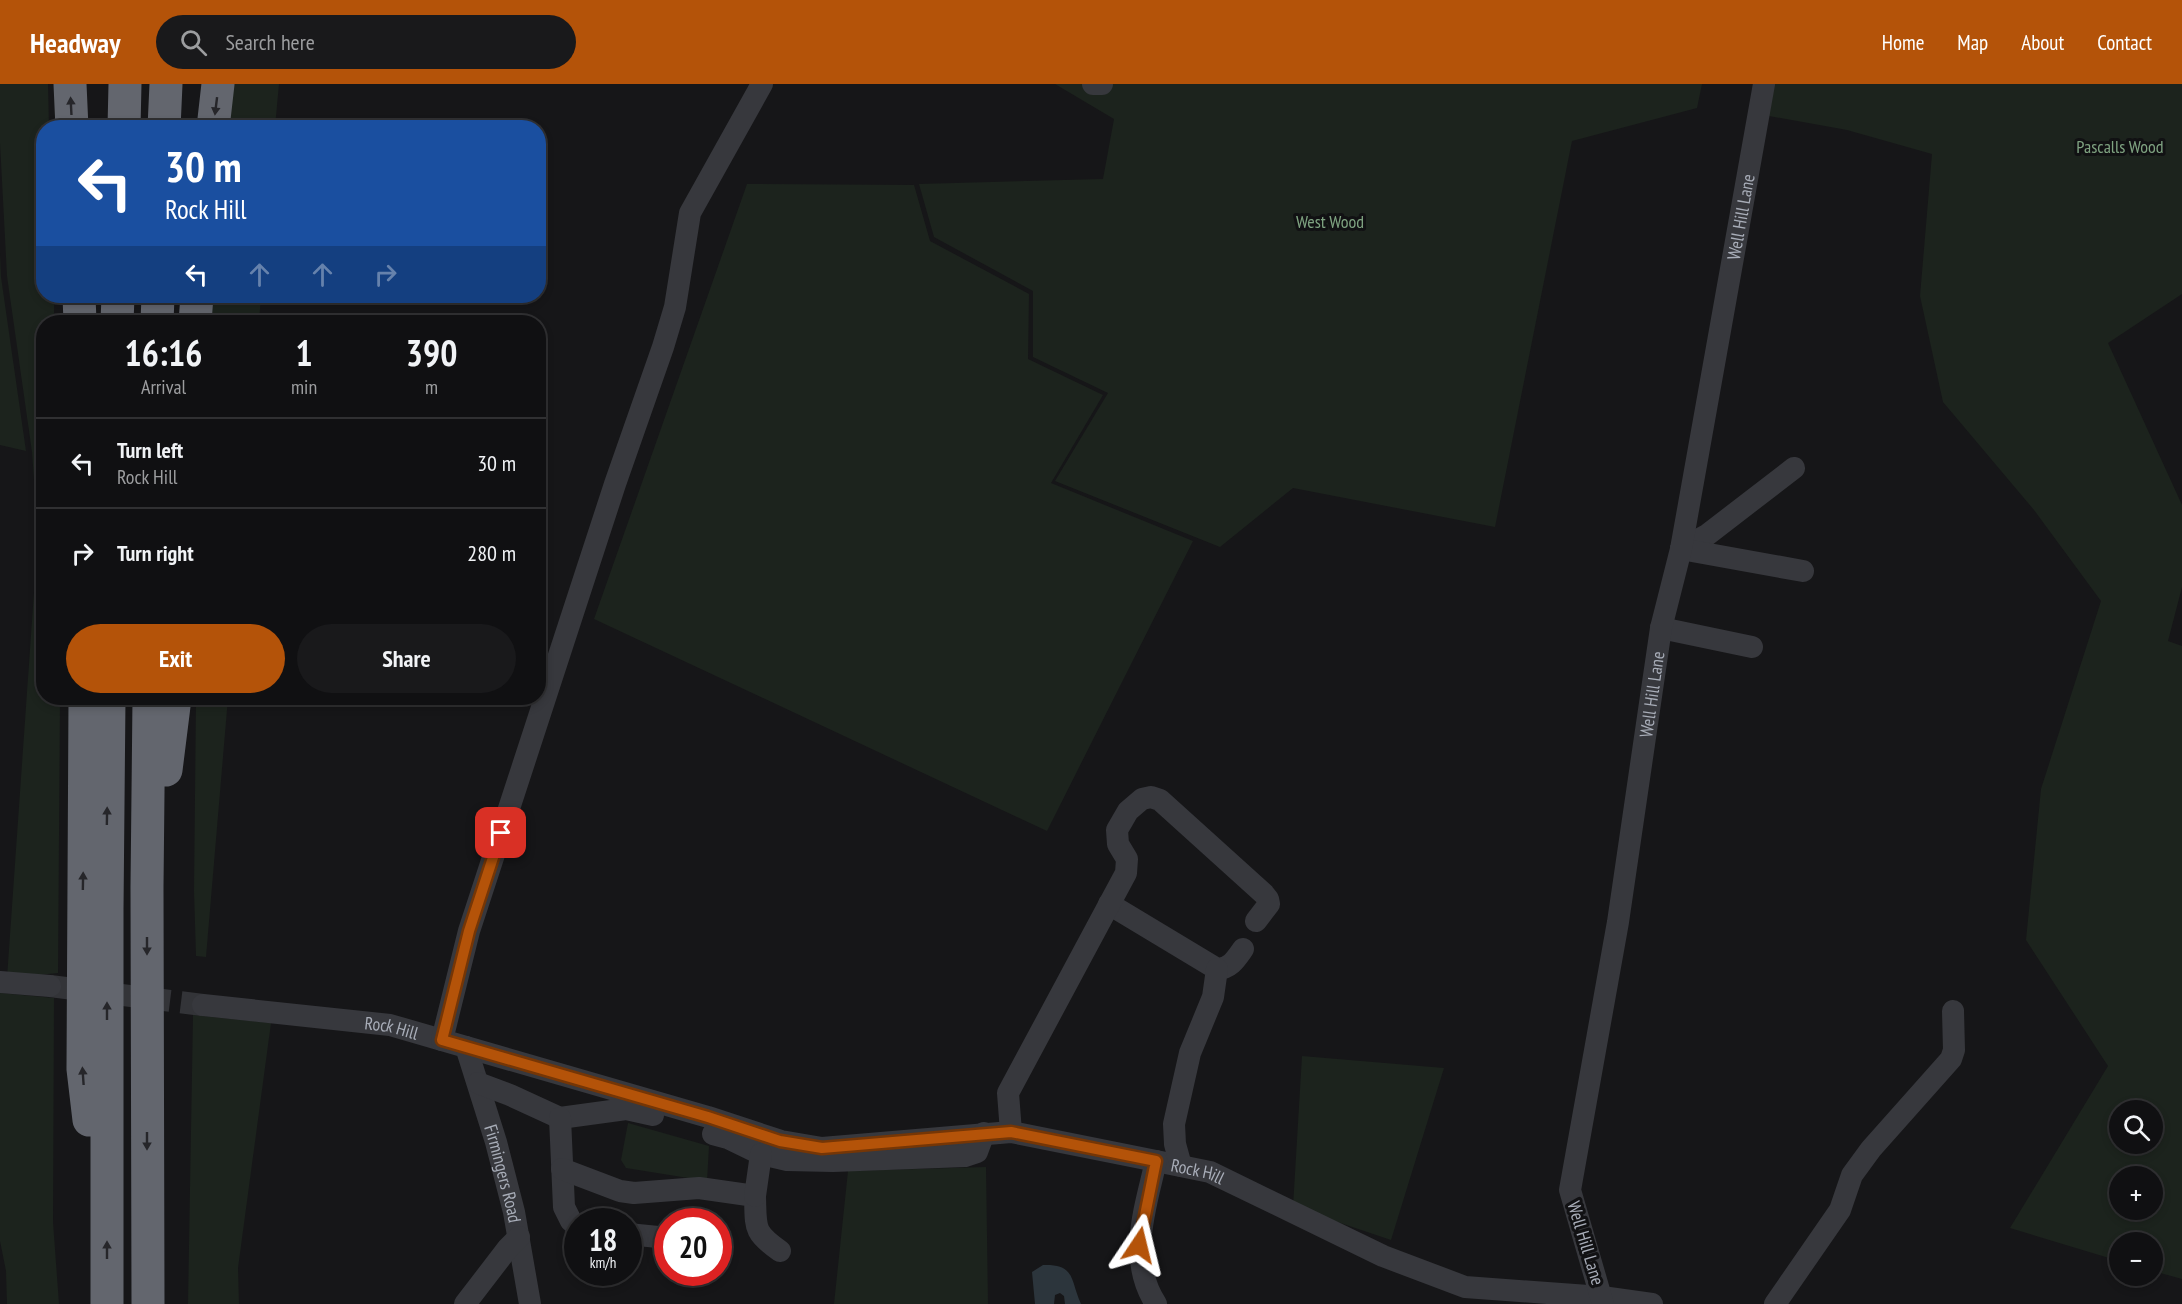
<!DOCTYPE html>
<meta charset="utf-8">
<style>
:root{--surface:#101012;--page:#19191b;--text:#f1f3f6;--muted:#9c9d9f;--line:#303032;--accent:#b45309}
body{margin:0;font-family:"PT Sans Narrow",sans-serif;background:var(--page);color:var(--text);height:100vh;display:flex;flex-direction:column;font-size:22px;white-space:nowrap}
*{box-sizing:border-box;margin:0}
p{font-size:20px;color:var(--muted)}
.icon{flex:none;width:33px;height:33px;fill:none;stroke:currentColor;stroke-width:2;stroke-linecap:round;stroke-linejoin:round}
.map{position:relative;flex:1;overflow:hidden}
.drawer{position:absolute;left:36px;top:231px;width:510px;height:390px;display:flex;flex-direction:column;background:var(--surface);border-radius:24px;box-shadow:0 3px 9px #0003,0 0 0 2px var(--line)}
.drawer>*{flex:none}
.banner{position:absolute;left:36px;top:36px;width:510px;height:183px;border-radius:24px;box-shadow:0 3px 9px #0003,0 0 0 2px var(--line);background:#1a4fa0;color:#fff;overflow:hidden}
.buttons{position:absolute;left:2109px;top:1016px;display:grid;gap:12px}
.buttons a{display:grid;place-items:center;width:54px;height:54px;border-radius:50%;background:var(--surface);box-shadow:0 3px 9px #0003,0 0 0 2px var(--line);font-size:30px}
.speed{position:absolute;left:564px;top:1124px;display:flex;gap:12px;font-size:30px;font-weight:700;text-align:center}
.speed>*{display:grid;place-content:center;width:78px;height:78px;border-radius:50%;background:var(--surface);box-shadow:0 3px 9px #0003,0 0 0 2px var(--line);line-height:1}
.speed small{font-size:15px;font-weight:400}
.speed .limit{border:9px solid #d22;background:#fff;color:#111}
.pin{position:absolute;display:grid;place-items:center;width:51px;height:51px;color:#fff;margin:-26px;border-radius:12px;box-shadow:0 3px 9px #0006}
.me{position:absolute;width:66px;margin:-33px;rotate:10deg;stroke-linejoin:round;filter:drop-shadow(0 0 4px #0008)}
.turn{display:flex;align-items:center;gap:21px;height:126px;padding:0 30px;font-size:27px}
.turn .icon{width:78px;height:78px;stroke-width:2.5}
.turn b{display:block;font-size:42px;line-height:51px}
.lanes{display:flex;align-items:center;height:57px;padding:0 30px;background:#0003;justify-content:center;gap:30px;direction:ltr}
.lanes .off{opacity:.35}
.eta{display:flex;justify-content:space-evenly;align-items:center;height:102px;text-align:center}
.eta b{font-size:36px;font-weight:800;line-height:42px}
.action{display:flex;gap:12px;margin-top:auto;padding:12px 30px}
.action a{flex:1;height:69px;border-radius:36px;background:var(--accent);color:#fff;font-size:24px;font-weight:800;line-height:69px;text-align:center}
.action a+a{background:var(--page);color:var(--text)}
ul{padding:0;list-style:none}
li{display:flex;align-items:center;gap:18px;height:90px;padding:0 30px;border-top:2px solid var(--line)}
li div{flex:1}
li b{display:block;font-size:22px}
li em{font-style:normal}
header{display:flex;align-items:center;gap:36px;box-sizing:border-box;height:84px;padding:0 30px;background:var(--accent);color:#fff}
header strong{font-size:28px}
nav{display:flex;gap:33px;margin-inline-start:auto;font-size:21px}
.search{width:420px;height:54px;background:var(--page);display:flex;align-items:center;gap:15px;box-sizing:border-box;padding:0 21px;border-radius:33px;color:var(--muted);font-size:22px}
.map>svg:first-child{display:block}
.green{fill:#1c231d;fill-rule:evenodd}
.water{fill:#2c353c}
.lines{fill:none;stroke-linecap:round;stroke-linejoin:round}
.minor-tunnel{stroke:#333438;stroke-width:22;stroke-dasharray:22 11;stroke-linecap:butt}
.minor{stroke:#37383d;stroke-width:22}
.highway{stroke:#63666e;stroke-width:33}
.oneway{fill:#26262a}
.route-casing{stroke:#753606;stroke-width:15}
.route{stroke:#b45309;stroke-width:10}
.labels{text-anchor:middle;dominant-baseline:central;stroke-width:6;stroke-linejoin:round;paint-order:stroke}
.park-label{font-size:18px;fill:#7fa381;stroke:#111113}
.street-label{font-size:18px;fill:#a8adb8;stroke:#111113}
</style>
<header>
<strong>Headway</strong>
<div class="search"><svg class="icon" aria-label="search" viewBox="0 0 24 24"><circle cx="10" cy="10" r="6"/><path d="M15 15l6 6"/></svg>Search here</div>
<nav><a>Home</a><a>Map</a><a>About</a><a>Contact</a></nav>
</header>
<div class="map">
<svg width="2182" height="1220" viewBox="0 0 2182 1220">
<rect width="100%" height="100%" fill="#161618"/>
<path class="green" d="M 0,0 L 48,0 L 49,43 L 44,44 L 44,212 L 54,212 L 54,238 L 44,238 L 44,614 L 60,614 L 58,889 L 7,894 L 38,451 L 32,368 L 7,192 L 0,59 Z
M 231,0 L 279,0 L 275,43 L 226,44 Z
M 1055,0 L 1702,0 L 1697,24 L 1572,57 L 1495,443 L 1293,404 L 1220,463 L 1055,397 L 1108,309 L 1033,273 L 1033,207 L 934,153 L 919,100 L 1103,95 L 1114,35 Z
M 1764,0 L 2182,0 L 2182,210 L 2108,259 L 2182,421 L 2182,503 L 2168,557 L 2182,562 L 2182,1195 L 2153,1187 L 2152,1158 L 2120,1158 L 2119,1177 L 2010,1144 L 2108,982 L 2026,856 L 2041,705 L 2101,517 L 2034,426 L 1943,318 L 1920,212 L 1932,70 L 1847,46 L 1758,30 ZM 2120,1026 L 2152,1026 L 2152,1059 L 2120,1059 ZM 2120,1092 L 2152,1092 L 2152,1125 L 2120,1125 Z
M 747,100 L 914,101 L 930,157 L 1029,210 L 1028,275 L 1103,311 L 1051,399 L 1193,457 L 1047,747 L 594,535 Z
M 0,169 L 1,193 L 26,367 L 0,361 Z
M 210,212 L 261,212 L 259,238 L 208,238 Z
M 196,614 L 228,614 L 206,873 L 196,872 L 194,807 Z
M 0,909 L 54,914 L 53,1138 L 59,1220 L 7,1220 L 6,1187 L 0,1157 Z
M 193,931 L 271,939 L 238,1184 L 239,1220 L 188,1220 Z
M 1302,972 L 1444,984 L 1391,1156 L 1293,1123 Z
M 628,1039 L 709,1062 L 707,1097 L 626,1084 L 621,1076 Z
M 986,1083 L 988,1220 L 834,1220 L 848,1087 Z"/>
<path class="water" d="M 1043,1181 C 1076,1180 1070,1196 1081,1220 L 1065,1220 L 1064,1212 L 1060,1209 L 1055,1211 L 1054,1220 L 1035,1220 L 1032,1188 Z"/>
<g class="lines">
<path class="minor-tunnel" d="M 50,902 L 203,921"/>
<g class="minor">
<path d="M 1093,0 L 1102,0"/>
<path d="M 1681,465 L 1707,451 L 1794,384"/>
<path d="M 1681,465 L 1803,487"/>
<path d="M 1661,544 L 1752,563"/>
<path d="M 1109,820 L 1217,885 C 1230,885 1236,875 1243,865"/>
<path d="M 0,898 L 50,902"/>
<path id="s1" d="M 203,921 L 390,941 L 708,1033 L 781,1057 L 822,1064 L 1011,1048 L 1156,1077 L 1210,1088 L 1383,1172 L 1465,1203 L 1602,1213 L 1652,1220"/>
<path d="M 442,956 L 469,847 L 615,400 L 663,263 L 675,223 L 690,129 L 762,0"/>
<path id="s2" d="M 466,963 L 496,1058 L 514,1128 L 530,1220"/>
<path d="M 478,999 L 510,1011 L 560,1034 L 626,1025 L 653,1031"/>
<path d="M 560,1034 L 564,1123 L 571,1137 L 578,1143"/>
<path d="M 1011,1048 L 1008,1009 L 1126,789 L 1127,775 L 1118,760 L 1117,746 L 1128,727 L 1142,715 L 1151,713 L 1160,716 L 1264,810 L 1268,815 L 1269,820 L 1256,837"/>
<path d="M 713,1050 L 728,1054 L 761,1070 L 787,1076 L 833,1077 L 965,1072 L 977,1068 L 984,1049"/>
<path d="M 1156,1077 C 1145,1125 1127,1175 1156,1220"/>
<path d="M 1181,1082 L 1175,1060 L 1174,1040 L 1190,969 L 1213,913 L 1217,885"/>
<path d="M 562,1085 L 620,1107 L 634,1109 L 699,1104 L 755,1112 C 756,1144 753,1148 780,1167"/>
<path d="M 755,1112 L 761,1070"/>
<path d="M 628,1150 L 668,1154"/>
<path d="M 465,1220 L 508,1164 L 519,1153"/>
<path id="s3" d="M 1603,1220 L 1570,1106 L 1618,838 L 1661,544 L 1681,465 L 1764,0"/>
<path d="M 1775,1220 L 1840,1126 L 1852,1091 L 1871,1065 L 1951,975 L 1954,966 L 1953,927"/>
</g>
<path class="highway" d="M 70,0 L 72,44
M 124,44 L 125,0
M 164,44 L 166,0
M 213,44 L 218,0
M 79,212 L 80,238
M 117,238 L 118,212
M 157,238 L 158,212
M 195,238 L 197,212
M 85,614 L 83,985 L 89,1036
M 166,686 L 175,614
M 107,1220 L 107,825 L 109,614
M 148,1220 L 147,803 L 149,614"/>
</g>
<defs><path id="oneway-solid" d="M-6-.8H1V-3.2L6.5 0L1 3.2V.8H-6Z" transform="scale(1.5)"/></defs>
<g class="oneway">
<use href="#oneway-solid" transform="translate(71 22) rotate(-93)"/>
<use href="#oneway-solid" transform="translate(216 22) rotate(97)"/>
<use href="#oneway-solid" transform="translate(107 732) rotate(-89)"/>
<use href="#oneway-solid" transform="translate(83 797) rotate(-89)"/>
<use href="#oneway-solid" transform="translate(147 862) rotate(90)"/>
<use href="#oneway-solid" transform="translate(107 927) rotate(-90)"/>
<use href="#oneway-solid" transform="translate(83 992) rotate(-94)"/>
<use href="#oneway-solid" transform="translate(147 1057) rotate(90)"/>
<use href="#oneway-solid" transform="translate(107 1166) rotate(-90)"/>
</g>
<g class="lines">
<defs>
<path id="route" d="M 501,749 L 469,847 L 442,956 L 708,1033 L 780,1057 L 822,1064 L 1011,1048 L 1156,1077 L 1139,1161"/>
</defs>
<use href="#route" class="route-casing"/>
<use href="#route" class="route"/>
</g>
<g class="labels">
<g class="park-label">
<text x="2120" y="62">Pascalls Wood</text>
<text x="1330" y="137">West Wood</text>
</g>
<g class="street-label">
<text stroke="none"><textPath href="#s3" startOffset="1107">Well Hill Lane</textPath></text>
<text stroke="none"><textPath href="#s3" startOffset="621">Well Hill Lane</textPath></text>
<text stroke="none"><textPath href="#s1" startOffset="190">Rock Hill</textPath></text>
<text stroke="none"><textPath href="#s1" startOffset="1018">Rock Hill</textPath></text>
<text stroke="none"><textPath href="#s2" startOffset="132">Firmingers Road</textPath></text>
<text transform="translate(1586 1159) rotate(73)">Well Hill Lane</text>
</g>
</g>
</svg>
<div class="buttons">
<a><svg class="icon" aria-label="search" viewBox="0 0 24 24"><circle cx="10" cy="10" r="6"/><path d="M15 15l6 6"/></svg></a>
<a>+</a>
<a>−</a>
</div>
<div class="speed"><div>18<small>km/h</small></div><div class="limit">20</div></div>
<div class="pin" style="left:501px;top:749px;background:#d93025"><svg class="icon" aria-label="arrive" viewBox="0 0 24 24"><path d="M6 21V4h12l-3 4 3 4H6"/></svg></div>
<svg class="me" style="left:1139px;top:1161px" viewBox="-20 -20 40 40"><path d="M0-17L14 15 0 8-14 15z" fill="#b45309" stroke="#fff" stroke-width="4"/></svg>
<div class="banner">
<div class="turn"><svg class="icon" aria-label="left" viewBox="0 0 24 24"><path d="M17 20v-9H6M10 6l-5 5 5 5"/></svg><div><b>30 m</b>Rock Hill</div></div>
<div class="lanes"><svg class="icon" aria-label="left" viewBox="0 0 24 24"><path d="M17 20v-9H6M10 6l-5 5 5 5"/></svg><svg class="icon off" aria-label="ahead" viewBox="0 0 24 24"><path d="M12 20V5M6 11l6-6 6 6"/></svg><svg class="icon off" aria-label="ahead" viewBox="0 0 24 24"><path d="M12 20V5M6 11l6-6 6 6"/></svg><svg class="icon off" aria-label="right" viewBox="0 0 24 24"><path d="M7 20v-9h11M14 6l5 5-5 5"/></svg></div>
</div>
<section class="drawer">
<div class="eta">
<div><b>16:16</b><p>Arrival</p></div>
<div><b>1</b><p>min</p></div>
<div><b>390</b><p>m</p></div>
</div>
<ul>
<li><svg class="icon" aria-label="left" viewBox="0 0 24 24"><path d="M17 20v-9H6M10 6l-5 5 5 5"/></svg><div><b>Turn left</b><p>Rock Hill</p></div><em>30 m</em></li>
<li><svg class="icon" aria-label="right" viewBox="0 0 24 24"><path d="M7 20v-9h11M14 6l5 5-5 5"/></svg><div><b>Turn right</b></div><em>280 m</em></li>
</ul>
<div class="action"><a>Exit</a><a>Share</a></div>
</section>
</div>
